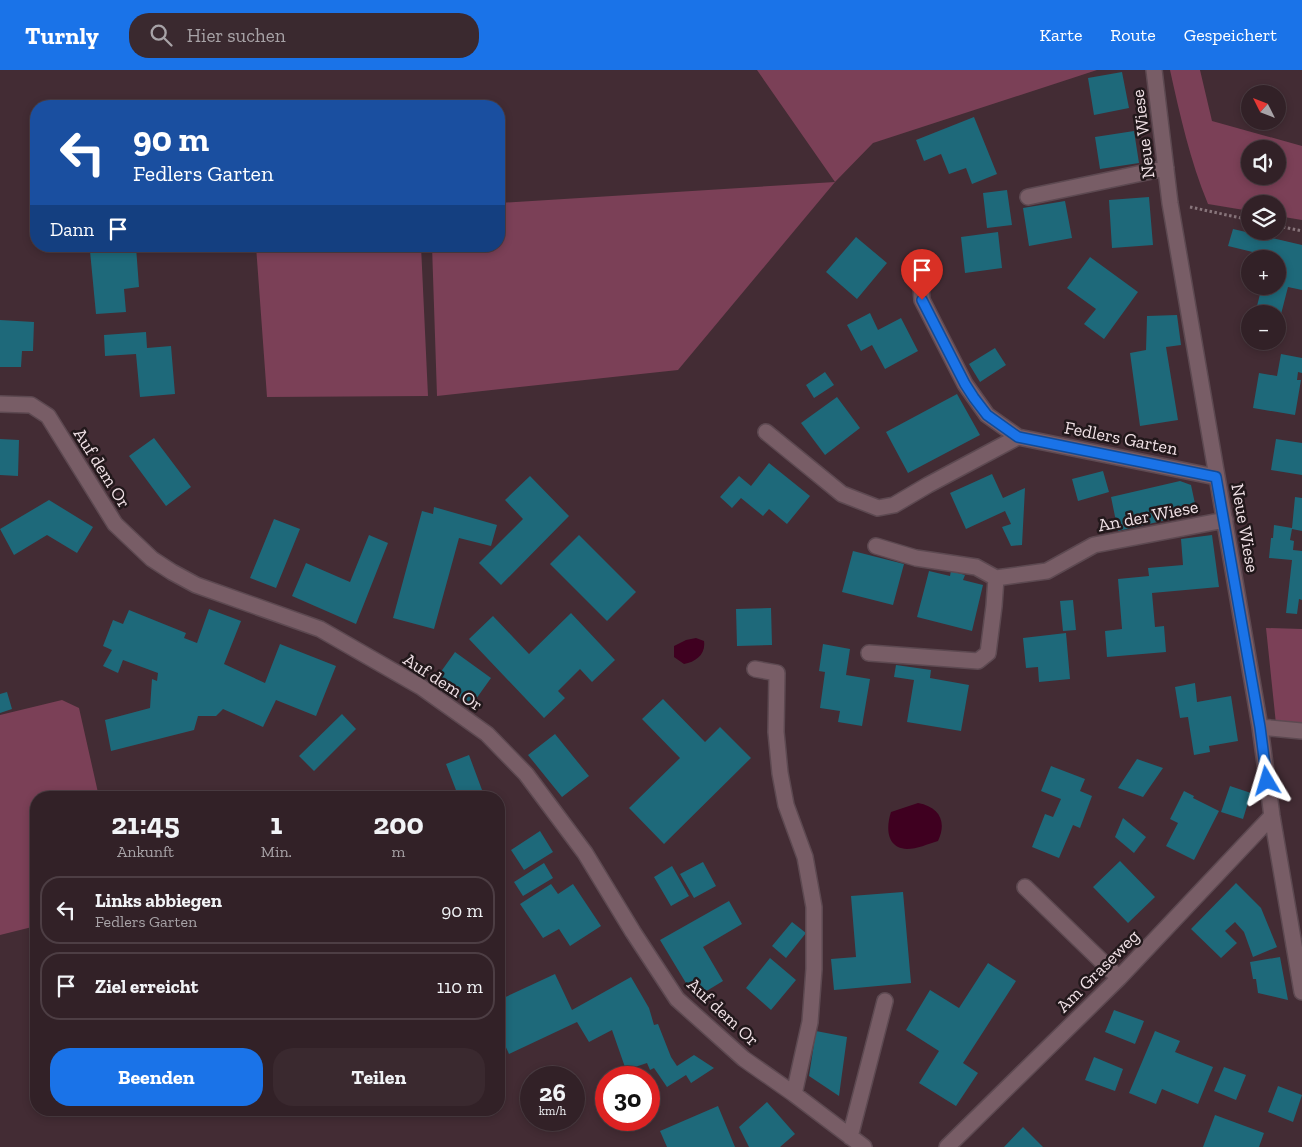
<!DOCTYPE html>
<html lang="de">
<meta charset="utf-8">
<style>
:root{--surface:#322127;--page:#3a292f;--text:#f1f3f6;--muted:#a8a3a7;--line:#4d3e44;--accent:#1a73e8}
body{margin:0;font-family:"Zilla Slab",serif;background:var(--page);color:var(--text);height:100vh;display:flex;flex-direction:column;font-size:19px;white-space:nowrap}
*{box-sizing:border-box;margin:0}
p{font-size:16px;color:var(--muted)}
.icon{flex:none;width:28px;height:28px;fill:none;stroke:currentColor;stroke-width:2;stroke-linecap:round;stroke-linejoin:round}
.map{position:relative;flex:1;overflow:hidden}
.side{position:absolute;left:30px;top:721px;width:475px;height:325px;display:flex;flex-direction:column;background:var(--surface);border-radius:20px;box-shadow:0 2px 8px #0003,0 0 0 1px var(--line)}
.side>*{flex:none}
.top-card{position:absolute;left:30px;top:30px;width:475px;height:152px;border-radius:20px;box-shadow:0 2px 8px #0003,0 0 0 1px var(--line);background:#1a4fa0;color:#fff;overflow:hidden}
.needle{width:32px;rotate:312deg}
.controls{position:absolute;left:1241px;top:15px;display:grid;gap:10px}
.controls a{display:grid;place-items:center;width:45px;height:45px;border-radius:50%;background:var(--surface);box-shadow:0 2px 8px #0003,0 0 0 1px var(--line);font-size:25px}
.speed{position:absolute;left:520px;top:996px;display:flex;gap:10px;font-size:25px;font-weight:700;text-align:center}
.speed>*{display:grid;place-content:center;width:65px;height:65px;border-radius:50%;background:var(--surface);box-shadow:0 2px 8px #0003,0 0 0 1px var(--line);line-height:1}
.speed small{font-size:12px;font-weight:400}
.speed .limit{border:8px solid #d22;background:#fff;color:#111}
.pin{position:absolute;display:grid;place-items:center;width:42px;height:42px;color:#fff;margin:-51px -21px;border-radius:50% 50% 50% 0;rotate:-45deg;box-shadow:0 0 5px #0007}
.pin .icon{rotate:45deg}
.me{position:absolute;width:55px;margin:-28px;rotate:353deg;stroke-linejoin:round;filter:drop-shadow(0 0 4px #0008)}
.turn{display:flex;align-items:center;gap:18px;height:105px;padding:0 20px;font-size:22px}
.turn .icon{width:65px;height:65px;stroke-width:2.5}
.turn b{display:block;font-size:35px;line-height:42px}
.then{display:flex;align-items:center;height:48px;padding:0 20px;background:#0003;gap:10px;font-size:19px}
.eta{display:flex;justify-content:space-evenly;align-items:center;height:85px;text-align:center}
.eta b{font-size:30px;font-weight:800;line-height:35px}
.primary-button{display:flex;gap:10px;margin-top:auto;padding:10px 20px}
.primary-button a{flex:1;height:58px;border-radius:20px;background:var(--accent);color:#fff;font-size:20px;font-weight:800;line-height:58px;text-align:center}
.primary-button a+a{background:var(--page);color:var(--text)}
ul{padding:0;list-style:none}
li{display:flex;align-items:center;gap:15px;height:68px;margin:0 10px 8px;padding:0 10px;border:2px solid var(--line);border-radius:20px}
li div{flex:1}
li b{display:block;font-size:19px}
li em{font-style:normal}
header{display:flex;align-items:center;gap:30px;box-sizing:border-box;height:70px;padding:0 25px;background:var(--accent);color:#fff}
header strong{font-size:24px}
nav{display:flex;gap:28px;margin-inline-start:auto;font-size:18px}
.search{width:350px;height:45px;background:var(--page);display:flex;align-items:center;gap:12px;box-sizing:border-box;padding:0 18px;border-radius:20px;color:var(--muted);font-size:19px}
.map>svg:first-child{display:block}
.green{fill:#7b4057;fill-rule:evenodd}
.water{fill:#3f0020}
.building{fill:#1e697a}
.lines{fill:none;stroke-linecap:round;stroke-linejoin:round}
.minor-casing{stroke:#5d4951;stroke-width:18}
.path{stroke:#88757b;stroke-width:3;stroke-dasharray:2.5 2.5;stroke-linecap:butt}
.minor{stroke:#785d66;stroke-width:15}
.route-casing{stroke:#114b97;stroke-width:12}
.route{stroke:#1a73e8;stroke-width:9}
.labels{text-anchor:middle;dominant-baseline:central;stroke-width:5;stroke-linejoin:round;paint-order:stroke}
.street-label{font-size:18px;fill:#f0e1e6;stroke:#22181b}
</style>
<header>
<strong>Turnly</strong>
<div class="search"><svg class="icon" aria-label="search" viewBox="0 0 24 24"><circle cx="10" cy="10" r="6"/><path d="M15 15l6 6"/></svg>Hier suchen</div>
<nav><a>Karte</a><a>Route</a><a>Gespeichert</a></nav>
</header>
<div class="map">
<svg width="1302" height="1077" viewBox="0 0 1302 1077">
<rect width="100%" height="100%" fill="#432c34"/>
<path class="green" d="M 757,0 L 1097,0 L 873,73 L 835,112 L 678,300 L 437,326 L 432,176 L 499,176 L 499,133 L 835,112 Z
M 1170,0 L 1200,0 L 1212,51 L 1302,76 L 1302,150 L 1278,146 L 1278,134 L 1250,134 L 1250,141 L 1208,134 C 1190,91 1180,45 1170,0 ZM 1250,79 L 1278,79 L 1278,106 L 1250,106 Z
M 256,176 L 421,176 L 428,326 L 267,327 Z
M 1266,558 L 1302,559 L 1302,656 L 1276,654 Z
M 62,630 L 79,638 L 99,727 L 36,728 L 36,856 L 0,865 L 0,645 Z"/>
<path class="water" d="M 696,568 L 704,571 C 706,584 696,592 684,594 L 674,587 L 674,576 L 686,570 Z
M 918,733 C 940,737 947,752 938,771 C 928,774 917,779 907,779 C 886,778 886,757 891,742 Z"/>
<path class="building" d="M 1122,2 L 1129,38 L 1094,45 L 1088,8 Z
M 974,47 L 997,104 L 972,114 L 966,98 L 949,104 L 941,84 L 924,91 L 916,70 Z
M 1134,61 L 1139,93 L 1100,99 L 1095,67 Z
M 1007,120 L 1012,155 L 987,158 L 983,123 Z
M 1149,127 L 1153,175 L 1112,178 L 1109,130 Z
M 1065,131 L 1072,168 L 1029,176 L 1023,138 Z
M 1233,159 L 1302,175 L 1302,220 L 1288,217 L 1279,252 L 1278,252 L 1278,244 L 1255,244 L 1262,216 L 1278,216 L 1278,189 L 1268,189 L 1269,186 L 1228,176 Z
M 998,162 L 1002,198 L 965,203 L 961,167 Z
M 856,167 L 887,193 L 857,229 L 826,202 Z
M 136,177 L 139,217 L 124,219 L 126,242 L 96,244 L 90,181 Z
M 1090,187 L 1138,222 L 1104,269 L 1084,254 L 1096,239 L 1067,218 Z
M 870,243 L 878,260 L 901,248 L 918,281 L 885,299 L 872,275 L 861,281 L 847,255 Z
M 1177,245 L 1181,275 L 1166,277 L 1178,350 L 1140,356 L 1130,283 L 1146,280 L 1147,246 Z
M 0,250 L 34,252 L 33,281 L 22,281 L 21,297 L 0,297 Z
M 146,262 L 147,278 L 171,276 L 175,324 L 140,327 L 136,284 L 105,286 L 104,265 Z
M 995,278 L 1006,295 L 980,312 L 969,294 Z
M 1281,284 L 1302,288 L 1302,303 L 1298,302 L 1297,310 L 1301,310 L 1295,345 L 1253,338 L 1259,303 L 1277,306 Z
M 825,302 L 834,315 L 814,328 L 806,315 Z
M 957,324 L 980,365 L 908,403 L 886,362 Z
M 837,327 L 860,358 L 825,385 L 801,353 Z
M 154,368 L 191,417 L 166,436 L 129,386 Z
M 0,369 L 19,370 L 18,406 L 0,405 Z
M 1276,369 L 1302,373 L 1302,405 L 1271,400 Z
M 769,393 L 810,426 L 787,454 L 769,439 L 763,446 L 741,428 L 732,438 L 720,427 L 739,406 L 751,416 Z
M 1103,401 L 1109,422 L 1078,431 L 1072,409 Z
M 992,404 L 1003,428 L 1025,418 L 1022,475 L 1011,476 L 1002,457 L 1011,454 L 1005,441 L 966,459 L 950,423 Z
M 530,406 L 569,446 L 501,515 L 479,493 L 523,449 L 505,430 Z
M 1180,411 L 1191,415 L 1197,443 L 1118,461 L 1111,427 Z
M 1295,427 L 1302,428 L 1302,461 L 1292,459 L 1290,470 L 1294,471 L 1293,480 L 1302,481 L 1302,530 L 1299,529 L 1297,544 L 1286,543 L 1292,490 L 1269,488 L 1271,468 L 1273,468 L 1274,455 L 1292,458 Z
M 49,430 L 93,457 L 77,483 L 47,465 L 14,485 L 0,459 Z
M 434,437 L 497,455 L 491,476 L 459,468 L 434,559 L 393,548 L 422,441 L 433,444 Z
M 274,449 L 300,459 L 276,518 L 250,508 Z
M 369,465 L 388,473 L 356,554 L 292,526 L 306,493 L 350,512 Z
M 579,465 L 636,522 L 607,551 L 550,494 Z
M 1212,465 L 1219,517 L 1152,523 L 1155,557 L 1164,556 L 1166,582 L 1107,587 L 1105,561 L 1122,559 L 1118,509 L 1149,506 L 1148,498 L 1183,495 L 1181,469 Z
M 853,481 L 904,494 L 893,535 L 842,522 Z
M 929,501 L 950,506 L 951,501 L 965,505 L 963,510 L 983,515 L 972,561 L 917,547 Z
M 1073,530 L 1076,560 L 1063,561 L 1060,531 Z
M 771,538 L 772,575 L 737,576 L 736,539 Z
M 209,539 L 241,551 L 224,594 L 265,613 L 280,574 L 336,596 L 316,646 L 276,630 L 263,657 L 223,639 L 216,646 L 198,646 L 194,660 L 111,681 L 105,650 L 150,638 L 152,609 L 157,611 L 158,603 L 123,590 L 118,603 L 103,596 L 112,580 L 103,576 L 113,550 L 123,554 L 129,540 L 186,563 L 184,568 L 197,573 Z
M 571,543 L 615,590 L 592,612 L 580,599 L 558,621 L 565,628 L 544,648 L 469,569 L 493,546 L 529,584 Z
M 1066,563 L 1070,609 L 1039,612 L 1038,597 L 1026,598 L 1023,568 Z
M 823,574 L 850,579 L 846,605 L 870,609 L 862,656 L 838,652 L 840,641 L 820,638 L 825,602 L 819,601 Z
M 455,582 L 491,608 L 471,636 L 435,610 Z
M 896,595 L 931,600 L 930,608 L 969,615 L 961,661 L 907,652 L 914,610 L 894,607 Z
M 1195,613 L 1197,632 L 1231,626 L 1238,671 L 1209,676 L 1210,682 L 1194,685 L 1188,647 L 1180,648 L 1175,617 Z
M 7,622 L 12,639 L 0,643 L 0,624 Z
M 663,629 L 705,672 L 720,657 L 751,688 L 664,774 L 629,738 L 680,688 L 642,649 Z
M 342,644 L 356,659 L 314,701 L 299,686 Z
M 555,664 L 589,706 L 562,727 L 528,685 Z
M 469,685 L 485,728 L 459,728 L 446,694 Z
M 1137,689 L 1163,698 L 1143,727 L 1118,718 Z
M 1051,696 L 1085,709 L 1080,721 L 1092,726 L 1080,758 L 1073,755 L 1059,788 L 1032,777 L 1045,744 L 1053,747 L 1061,729 L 1041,721 Z
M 1230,716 L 1251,723 L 1243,749 L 1221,742 Z
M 1184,721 L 1194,726 L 1193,728 L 1219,741 L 1194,790 L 1166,776 L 1178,753 L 1170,749 Z
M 1123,748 L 1146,767 L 1134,783 L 1115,767 Z
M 540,761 L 553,782 L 524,800 L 511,780 Z
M 1120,791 L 1155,827 L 1128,853 L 1093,817 Z
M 703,792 L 716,816 L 694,828 L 680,804 Z
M 544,793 L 553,808 L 523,826 L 514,812 Z
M 672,796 L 689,826 L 671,836 L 654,807 Z
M 1236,813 L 1261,838 L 1277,877 L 1253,887 L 1244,862 L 1235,852 L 1225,861 L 1237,873 L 1221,888 L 1191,859 Z
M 551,814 L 558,824 L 573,814 L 601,856 L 570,876 L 559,859 L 543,868 L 520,834 Z
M 903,822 L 911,913 L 834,920 L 831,889 L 856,887 L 851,826 Z
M 729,831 L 742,854 L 703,877 L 723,911 L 695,928 L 660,870 Z
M 792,852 L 806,863 L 786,888 L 772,876 Z
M 1280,887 L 1288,930 L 1258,923 L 1256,909 L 1253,909 L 1250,892 Z
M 770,888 L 796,910 L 771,940 L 746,918 Z
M 988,893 L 1016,911 L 963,993 L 978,1003 L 956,1036 L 919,1013 L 939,981 L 906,960 L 930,920 L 959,938 Z
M 555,904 L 572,940 L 631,907 L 649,938 L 654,955 L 658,954 L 671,987 L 677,996 L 694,985 L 714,998 L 691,1013 L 686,1005 L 667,1017 L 654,998 L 650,1000 L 647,993 L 626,1000 L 612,960 L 589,972 L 577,952 L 509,984 L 499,962 L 499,930 Z
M 1114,940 L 1144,951 L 1135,974 L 1105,962 Z
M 816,961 L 847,967 L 839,1026 L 809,1006 Z
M 1155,961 L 1180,971 L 1175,982 L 1213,997 L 1198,1034 L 1162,1019 L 1156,1034 L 1129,1023 Z
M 1094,987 L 1123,999 L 1115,1021 L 1085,1010 Z
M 1224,997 L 1246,1005 L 1236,1030 L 1214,1021 Z
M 1278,1016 L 1302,1025 L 1293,1052 L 1268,1042 Z
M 767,1032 L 795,1064 L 780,1077 L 749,1077 L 739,1057 Z
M 718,1036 L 735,1077 L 667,1077 L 660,1061 Z
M 1215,1045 L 1264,1063 L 1259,1077 L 1203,1077 Z
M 1023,1057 L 1043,1077 L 1004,1077 Z"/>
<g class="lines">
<defs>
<path id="minor" d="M 1154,0 L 1170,133 L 1260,657 L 1272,746 L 1302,922
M 1028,127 L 1166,98
M 919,188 L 922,230 L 965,314 L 987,345 L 1018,367 L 1216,407
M 0,334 L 31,335 L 48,346 L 115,454 L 152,489 L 172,502 L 196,515 L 320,559 L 421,617 L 487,664 L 526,704 L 585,783 L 633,862 L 677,929 L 744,989 L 794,1024 L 864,1077
M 766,362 L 842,424 L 878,438 L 894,435 L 928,415 L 1018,367
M 876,476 L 916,488 L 976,497 L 996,508 L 1047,501 L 1094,475 L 1225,450
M 869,583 L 978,591 L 988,583 L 994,536 L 996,508
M 755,599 L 777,603 L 776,662 L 780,703 L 786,735 L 805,787 L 814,837 L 814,899 L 810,952 L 794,1024
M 1260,657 L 1302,661
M 1025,817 L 1119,908
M 850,1067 L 885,931
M 947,1077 L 1119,908 L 1272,746"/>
</defs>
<use href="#minor" class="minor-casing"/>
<path class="path" d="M 1190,137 L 1250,150
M 1278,156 L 1302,161"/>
<use href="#minor" class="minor"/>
</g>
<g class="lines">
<defs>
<path id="route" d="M 922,230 L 965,314 L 974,328 L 987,345 L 1018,367 L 1216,407 L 1260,657 L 1267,711"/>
</defs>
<use href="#route" class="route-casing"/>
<use href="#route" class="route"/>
</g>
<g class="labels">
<g class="street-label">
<text transform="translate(1143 64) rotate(-97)">Neue Wiese</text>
<text transform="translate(1121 368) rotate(11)">Fedlers Garten</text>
<text transform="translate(102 398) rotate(58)">Auf dem Or</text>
<text transform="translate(1148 446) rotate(-11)">An der Wiese</text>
<text transform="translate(1245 458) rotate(80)">Neue Wiese</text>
<text transform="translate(443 612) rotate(33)">Auf dem Or</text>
<text transform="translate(1098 901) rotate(-45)">Am Graseweg</text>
<text transform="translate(723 942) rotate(43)">Auf dem Or</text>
</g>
</g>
</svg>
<div class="controls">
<a><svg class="needle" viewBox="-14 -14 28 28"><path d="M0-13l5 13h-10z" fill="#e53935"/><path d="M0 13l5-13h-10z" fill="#a8a3a7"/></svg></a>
<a><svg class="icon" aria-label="sound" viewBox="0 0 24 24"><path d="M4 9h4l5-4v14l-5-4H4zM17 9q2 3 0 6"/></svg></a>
<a><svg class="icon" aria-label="layers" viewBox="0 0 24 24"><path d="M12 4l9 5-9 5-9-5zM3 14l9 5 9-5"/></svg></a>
<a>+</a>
<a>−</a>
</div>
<div class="speed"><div>26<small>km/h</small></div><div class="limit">30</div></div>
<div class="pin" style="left:922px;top:230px;background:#d93025"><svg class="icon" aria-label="arrive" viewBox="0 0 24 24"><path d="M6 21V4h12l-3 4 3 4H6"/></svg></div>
<svg class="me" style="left:1267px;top:711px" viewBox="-20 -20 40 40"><path d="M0-17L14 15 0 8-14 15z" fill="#1a73e8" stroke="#fff" stroke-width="4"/></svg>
<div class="top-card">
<div class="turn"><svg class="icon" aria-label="left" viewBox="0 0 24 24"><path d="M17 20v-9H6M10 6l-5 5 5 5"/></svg><div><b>90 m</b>Fedlers Garten</div></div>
<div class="then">Dann<svg class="icon" aria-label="arrive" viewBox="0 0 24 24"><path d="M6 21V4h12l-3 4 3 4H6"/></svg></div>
</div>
<section class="side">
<div class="eta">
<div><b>21:45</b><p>Ankunft</p></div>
<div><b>1</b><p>Min.</p></div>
<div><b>200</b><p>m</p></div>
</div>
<ul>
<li><svg class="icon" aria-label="left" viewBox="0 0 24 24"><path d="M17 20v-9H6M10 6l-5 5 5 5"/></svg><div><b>Links abbiegen</b><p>Fedlers Garten</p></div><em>90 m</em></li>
<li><svg class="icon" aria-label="arrive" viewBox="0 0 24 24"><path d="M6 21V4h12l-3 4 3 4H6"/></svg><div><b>Ziel erreicht</b></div><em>110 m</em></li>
</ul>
<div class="primary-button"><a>Beenden</a><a>Teilen</a></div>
</section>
</div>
